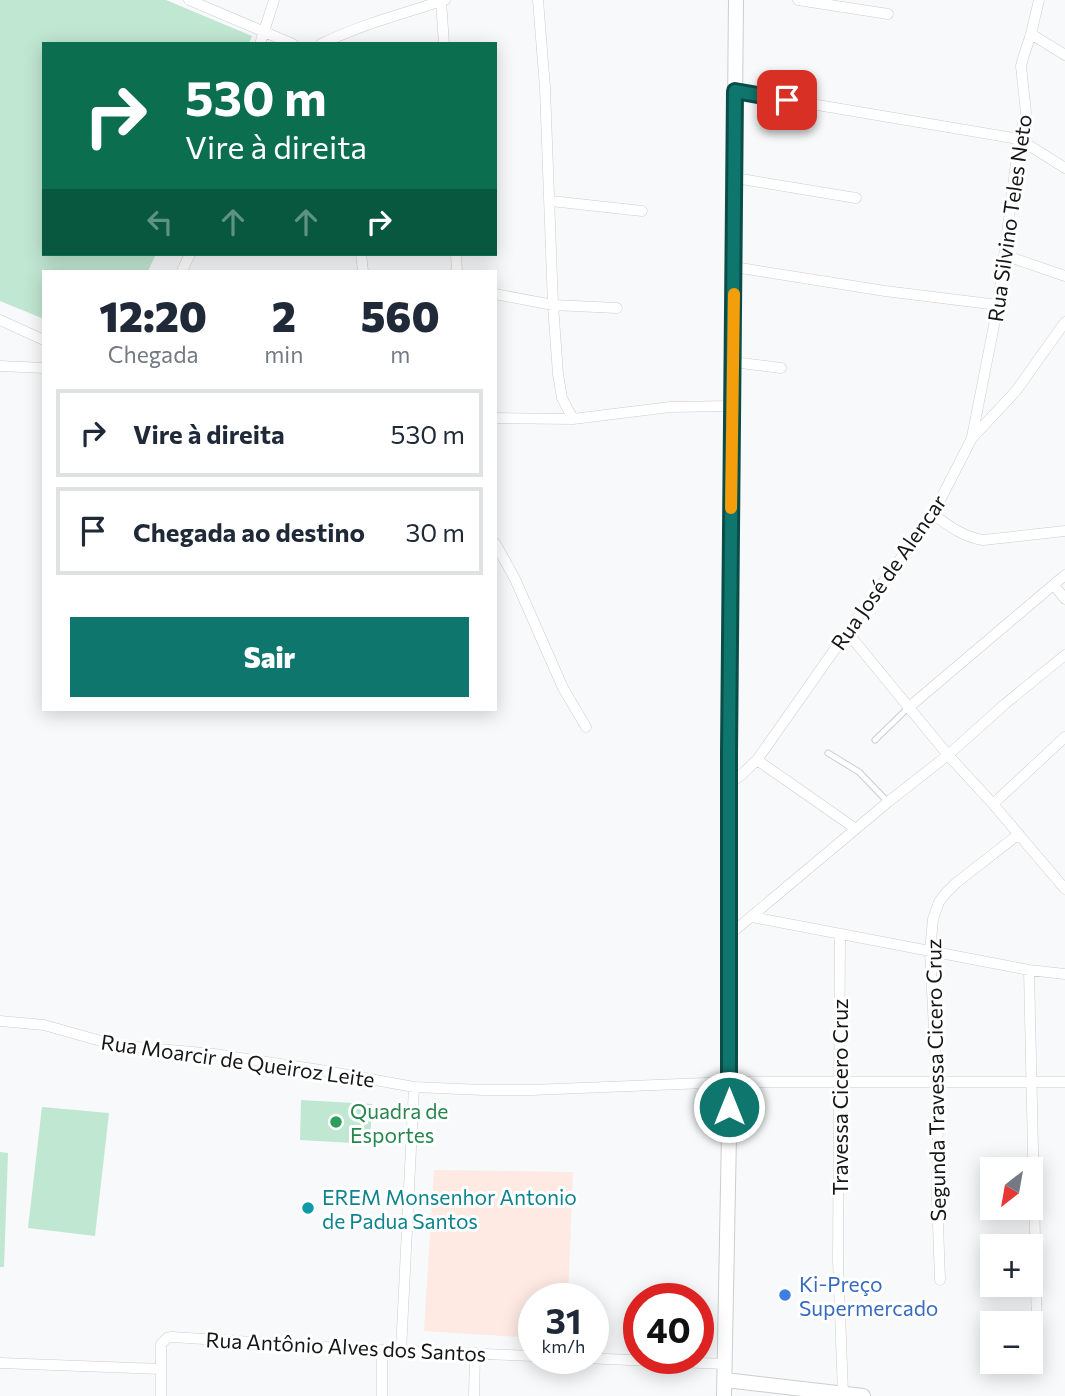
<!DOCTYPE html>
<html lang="pt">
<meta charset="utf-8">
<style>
:root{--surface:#fff;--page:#f2f2f3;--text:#1f2937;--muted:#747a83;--line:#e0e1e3;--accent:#0f766e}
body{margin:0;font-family:Commissioner,sans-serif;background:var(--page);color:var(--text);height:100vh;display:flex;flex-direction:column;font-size:26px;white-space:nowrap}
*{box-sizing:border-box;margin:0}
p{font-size:23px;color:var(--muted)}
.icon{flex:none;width:38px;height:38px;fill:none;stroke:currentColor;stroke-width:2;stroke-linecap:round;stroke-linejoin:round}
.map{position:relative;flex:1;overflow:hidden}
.side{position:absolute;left:42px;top:270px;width:455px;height:441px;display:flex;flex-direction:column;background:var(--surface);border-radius:0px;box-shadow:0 4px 18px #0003}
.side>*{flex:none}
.banner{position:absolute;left:42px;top:42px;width:455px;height:214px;border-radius:0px;box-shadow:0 4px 18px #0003;background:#0b6e4f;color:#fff;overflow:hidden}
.needle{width:46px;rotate:211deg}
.buttons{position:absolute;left:980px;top:1157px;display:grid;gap:14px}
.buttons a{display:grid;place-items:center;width:63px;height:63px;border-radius:0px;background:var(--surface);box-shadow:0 4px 18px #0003;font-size:35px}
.speed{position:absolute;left:518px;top:1283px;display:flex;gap:14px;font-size:35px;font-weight:700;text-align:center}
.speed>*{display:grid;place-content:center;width:91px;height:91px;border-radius:50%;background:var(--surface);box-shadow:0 4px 18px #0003;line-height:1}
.speed small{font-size:18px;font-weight:400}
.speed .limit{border:10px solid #d22;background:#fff;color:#111}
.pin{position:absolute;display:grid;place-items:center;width:60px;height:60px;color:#fff;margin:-30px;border-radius:14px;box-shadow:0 4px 10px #0006}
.me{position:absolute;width:77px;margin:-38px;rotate:0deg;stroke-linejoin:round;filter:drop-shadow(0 0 5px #0008)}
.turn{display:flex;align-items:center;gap:24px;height:147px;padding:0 28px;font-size:32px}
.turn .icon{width:91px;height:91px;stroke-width:2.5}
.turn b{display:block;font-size:49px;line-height:60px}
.lanes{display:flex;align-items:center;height:66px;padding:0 28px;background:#0003;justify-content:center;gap:35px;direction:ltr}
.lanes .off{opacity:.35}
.eta{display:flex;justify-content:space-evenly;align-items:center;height:119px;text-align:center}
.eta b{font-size:42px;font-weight:800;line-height:49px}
.cta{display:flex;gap:14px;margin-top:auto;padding:14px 28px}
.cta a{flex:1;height:80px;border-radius:0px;background:var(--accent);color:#fff;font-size:28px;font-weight:800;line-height:80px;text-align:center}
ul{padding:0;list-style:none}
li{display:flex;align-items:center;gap:21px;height:88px;margin:0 14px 10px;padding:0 14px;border:4px solid var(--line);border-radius:0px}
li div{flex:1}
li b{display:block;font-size:26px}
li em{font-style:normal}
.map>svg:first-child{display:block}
.medical{fill:#feeae3}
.green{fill:#c0e7d2}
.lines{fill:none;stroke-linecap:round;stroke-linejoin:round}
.lane-casing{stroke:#cccdce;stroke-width:7}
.street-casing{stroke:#cccdce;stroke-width:11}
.secondary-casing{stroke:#cccdce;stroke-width:16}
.lane{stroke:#fff;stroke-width:5}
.street{stroke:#fff;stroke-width:10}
.secondary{stroke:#fff;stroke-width:14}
.route-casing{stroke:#0a4d48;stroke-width:18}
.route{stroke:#0f766e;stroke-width:12}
.slow{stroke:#f59e0b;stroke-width:12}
.leisure-dot{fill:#2e9e5b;stroke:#fff;stroke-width:2.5}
.culture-dot{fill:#0f9aa8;stroke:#fff;stroke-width:2.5}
.shop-dot{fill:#3f7fe0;stroke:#fff;stroke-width:2.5}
.labels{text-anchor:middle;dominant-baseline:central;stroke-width:6;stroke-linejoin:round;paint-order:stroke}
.street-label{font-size:21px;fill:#151616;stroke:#fff}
.leisure-label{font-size:21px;fill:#27864d;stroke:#fff;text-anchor:start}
.culture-label{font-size:21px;fill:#0d838f;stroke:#fff;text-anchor:start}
.shop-label{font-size:21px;fill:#366cbe;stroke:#fff;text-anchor:start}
</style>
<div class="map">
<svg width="1065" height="1396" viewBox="0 0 1065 1396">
<rect width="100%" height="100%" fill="#f8f9fa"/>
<path class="medical" d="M 434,1170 L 573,1172 L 568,1298 L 534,1298 L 534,1338 L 424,1331 Z"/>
<path class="green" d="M 0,0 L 166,0 L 252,36 L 249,44 L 44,44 L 44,254 L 156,254 L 148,271 L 44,271 L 44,319 L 0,301 Z
M 301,1100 L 372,1104 L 370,1144 L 300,1140 Z
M 42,1107 L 109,1113 L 95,1236 L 28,1228 Z
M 0,1152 L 8,1153 L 4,1267 L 0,1267 Z"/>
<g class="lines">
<defs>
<path id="lane" d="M 875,740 L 908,708
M 828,753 L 859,772 L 888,802"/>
<path id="street" d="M 189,0 L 293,44
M 538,0 L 545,88 L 553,305 L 558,374 L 562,398 L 573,419
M 798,0 L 888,14
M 441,1 L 444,44
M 1031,34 L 1065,55
M 260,44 L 274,0
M 321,44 C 363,24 401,14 445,0
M 735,91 L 1019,139 L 1065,168
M 735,178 L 856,198
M 551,201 L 642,211
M 361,254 L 363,271
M 456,254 L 457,271
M 1004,255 L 1065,276
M 734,267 L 885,291 L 998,305
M 182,271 L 190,254
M 495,294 L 553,305 L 617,308
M 0,320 L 44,340
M 733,362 L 781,368
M 0,366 L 44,368
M 495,418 L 573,419 L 670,407 L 732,406
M 972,437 L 998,305 L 1019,139 L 1026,113 L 1021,66 L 1024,55 L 1031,34 L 1039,0
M 933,514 C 949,526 963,537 983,540 L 1065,531
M 495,543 L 515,579 L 563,688 L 586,727
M 1054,585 L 1065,599
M 847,632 L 948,755 L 993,804 L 1065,889
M 908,708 L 1065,575
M 757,760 L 856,829
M 729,783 L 740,776 L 757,760 L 847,632 L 933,514 L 972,438 L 1016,391 L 1065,322
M 993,804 L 1065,737
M 752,917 L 1029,970 L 1065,974
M 840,934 L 838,1260 L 843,1393
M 728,936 L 888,802 L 948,755 L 1005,704 L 1065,655
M 1029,970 L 1037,1330
M 0,1021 L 44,1025 L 115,1045 L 214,1054 L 320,1070 L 414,1087 L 483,1090 L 531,1090 L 730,1082 L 1065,1082
M 940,1280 L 937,1197 L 938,1106 L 930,951 L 933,919 L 939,902 L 945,894 L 956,883 L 1019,834
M 401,1351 L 414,1087
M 583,1358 L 725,1364
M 0,1363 L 161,1369
M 161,1396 L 161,1344 L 167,1338 L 172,1337 L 382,1350 L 534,1356
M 382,1396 L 382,1350
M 474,1396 L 475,1353"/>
<path id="secondary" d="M 725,1380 L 863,1396
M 724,1396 L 730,1082 L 729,752 L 736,0"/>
</defs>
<use href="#lane" class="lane-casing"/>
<use href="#street" class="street-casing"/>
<use href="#secondary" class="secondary-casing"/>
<use href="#lane" class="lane"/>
<use href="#street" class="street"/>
<use href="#secondary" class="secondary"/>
</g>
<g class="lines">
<defs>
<path id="route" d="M 729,1107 L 729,752 L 735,91 L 787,100"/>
</defs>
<use href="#route" class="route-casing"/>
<use href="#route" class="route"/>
<path class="slow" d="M 731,508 L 734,294"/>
</g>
<circle class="leisure-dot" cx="336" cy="1122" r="7"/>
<circle class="culture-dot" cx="308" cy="1208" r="7"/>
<circle class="shop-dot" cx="785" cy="1295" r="7"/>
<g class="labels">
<g class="street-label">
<text transform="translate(1009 218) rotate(-82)">Rua Silvino Teles Neto</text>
<text transform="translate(888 572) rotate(-55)">Rua José de Alencar</text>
<text transform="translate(238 1060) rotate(8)">Rua Moarcir de Queiroz Leite</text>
<text transform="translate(935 1080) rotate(-91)">Segunda Travessa Cicero Cruz</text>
<text transform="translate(839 1097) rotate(-90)">Travessa Cicero Cruz</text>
<text transform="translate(346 1346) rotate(3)">Rua Antônio Alves dos Santos</text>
</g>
<g class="leisure-label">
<text x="350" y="1110">Quadra de<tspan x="350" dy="24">Esportes</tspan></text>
</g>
<g class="culture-label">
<text x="322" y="1196">EREM Monsenhor Antonio<tspan x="322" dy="24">de Padua Santos</tspan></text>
</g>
<g class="shop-label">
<text x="799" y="1283">Ki-Preço<tspan x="799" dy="24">Supermercado</tspan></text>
</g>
</g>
</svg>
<div class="buttons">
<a><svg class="needle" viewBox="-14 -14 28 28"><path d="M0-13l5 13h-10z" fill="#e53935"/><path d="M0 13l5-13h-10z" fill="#747a83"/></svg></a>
<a>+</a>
<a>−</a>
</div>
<div class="speed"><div>31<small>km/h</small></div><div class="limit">40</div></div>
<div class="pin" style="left:787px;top:100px;background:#d93025"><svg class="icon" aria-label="arrive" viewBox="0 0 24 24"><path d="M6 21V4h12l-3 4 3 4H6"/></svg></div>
<svg class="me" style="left:729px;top:1107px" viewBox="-20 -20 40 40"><circle r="17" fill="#0f766e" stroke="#fff" stroke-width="3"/><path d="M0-11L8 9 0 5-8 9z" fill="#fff"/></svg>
<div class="banner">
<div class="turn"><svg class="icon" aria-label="right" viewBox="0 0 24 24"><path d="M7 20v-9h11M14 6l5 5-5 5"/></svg><div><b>530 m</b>Vire à direita</div></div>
<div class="lanes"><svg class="icon off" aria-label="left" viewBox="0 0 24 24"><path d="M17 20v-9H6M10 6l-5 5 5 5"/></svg><svg class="icon off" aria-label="ahead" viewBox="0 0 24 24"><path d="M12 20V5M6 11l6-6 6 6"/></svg><svg class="icon off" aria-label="ahead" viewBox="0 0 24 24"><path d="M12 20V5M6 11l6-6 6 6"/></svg><svg class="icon" aria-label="right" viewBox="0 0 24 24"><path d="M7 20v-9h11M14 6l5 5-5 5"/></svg></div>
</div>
<section class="side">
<div class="eta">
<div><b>12:20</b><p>Chegada</p></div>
<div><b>2</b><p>min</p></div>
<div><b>560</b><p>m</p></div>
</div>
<ul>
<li><svg class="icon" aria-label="right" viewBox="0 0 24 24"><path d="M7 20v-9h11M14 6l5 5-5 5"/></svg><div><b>Vire à direita</b></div><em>530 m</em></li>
<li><svg class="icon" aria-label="arrive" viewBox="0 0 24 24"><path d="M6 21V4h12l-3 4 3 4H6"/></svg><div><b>Chegada ao destino</b></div><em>30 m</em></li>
</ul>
<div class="cta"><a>Sair</a></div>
</section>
</div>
